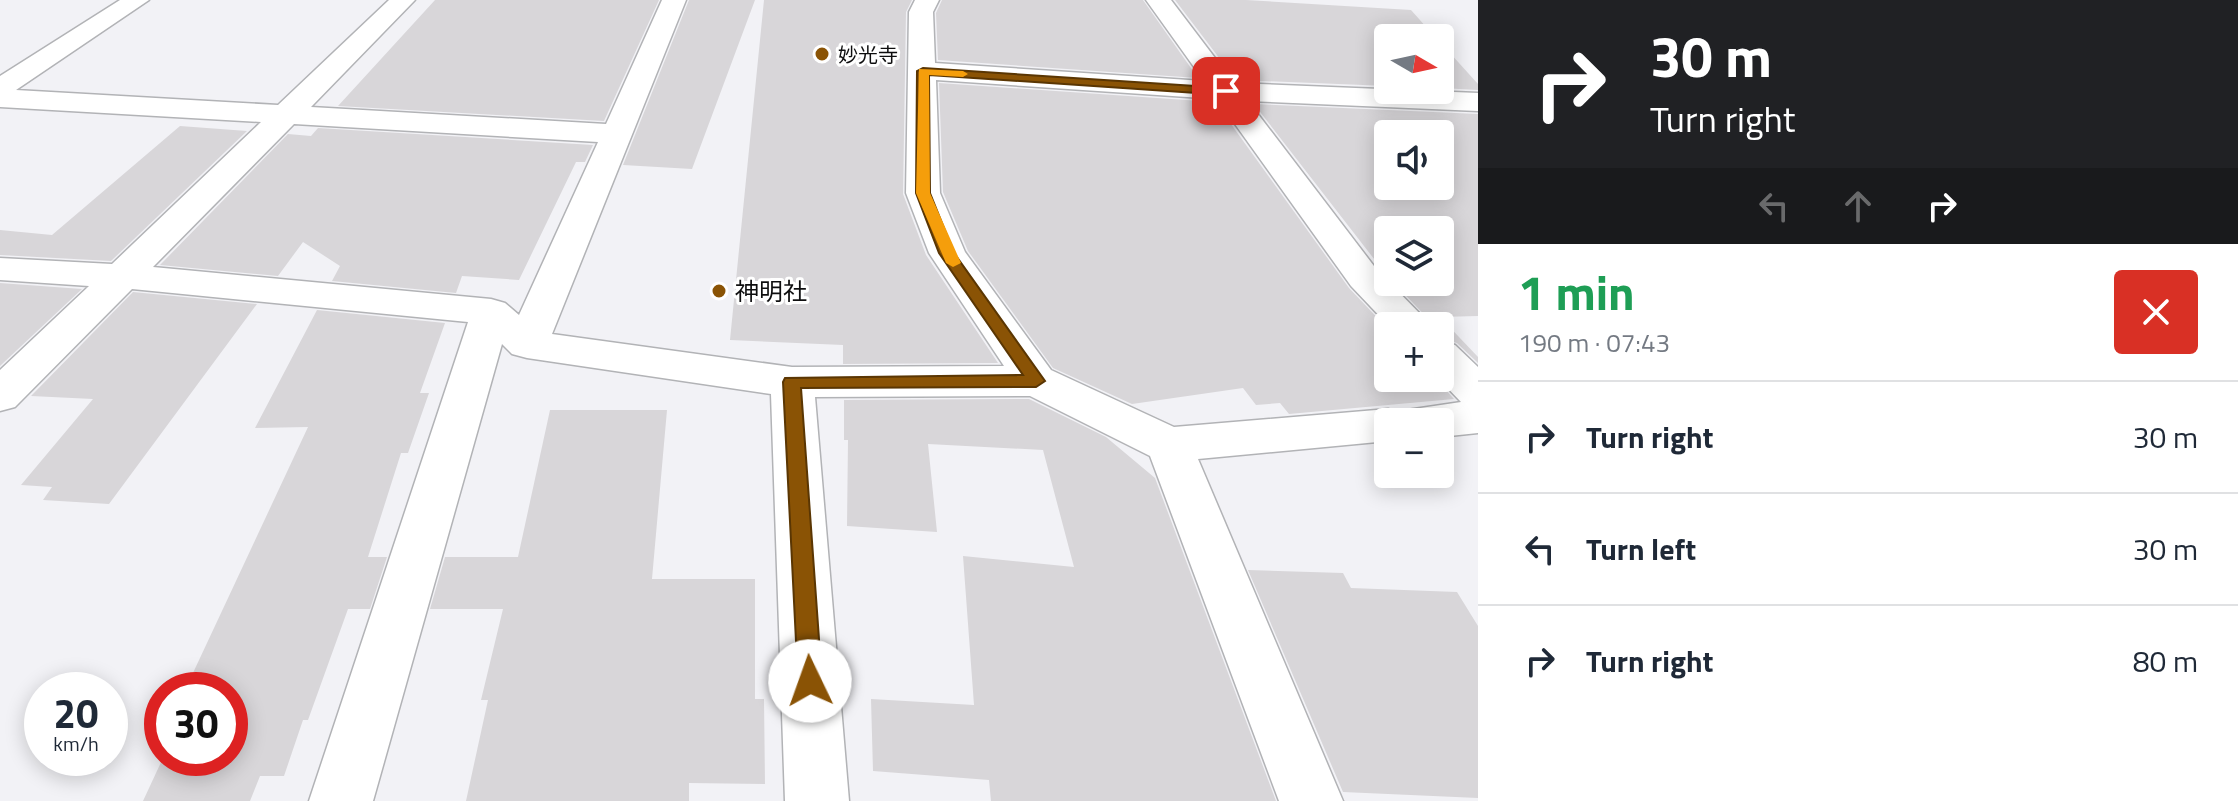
<!DOCTYPE html>
<meta charset="utf-8">
<style>
:root{--surface:#fff;--page:#f6f6f7;--text:#1f2937;--muted:#747a83;--line:#e0e1e3}
body{margin:0;font-family:"Titillium Web","Noto Sans JP",sans-serif;background:var(--page);color:var(--text);height:100vh;display:flex;flex-direction:column;font-size:30px;white-space:nowrap}
*{box-sizing:border-box;margin:0}
p{font-size:26px;color:var(--muted)}
.icon{flex:none;width:44px;height:44px;fill:none;stroke:currentColor;stroke-width:2;stroke-linecap:round;stroke-linejoin:round}
.map{position:relative;flex:1;overflow:hidden}
.side{display:flex;flex-direction:column;background:var(--surface);width:760px}
.side>*{flex:none}
.banner{background:#202124;color:#fff;overflow:hidden}
.needle{width:52px;rotate:99deg}
.tools{position:absolute;left:1374px;top:24px;display:grid;gap:16px}
.tools a{display:grid;place-items:center;width:80px;height:80px;border-radius:8px;background:var(--surface);box-shadow:0 4px 20px #0003;font-size:40px}
.speed{position:absolute;left:24px;top:672px;display:flex;gap:16px;font-size:40px;font-weight:700;text-align:center}
.speed>*{display:grid;place-content:center;width:104px;height:104px;border-radius:50%;background:var(--surface);box-shadow:0 4px 20px #0003;line-height:1}
.speed small{font-size:20px;font-weight:400}
.speed .limit{border:12px solid #d22;background:#fff;color:#111}
.pin{position:absolute;display:grid;place-items:center;width:68px;height:68px;color:#fff;margin:-34px;border-radius:16px;box-shadow:0 4px 12px #0006}
.me{position:absolute;width:88px;margin:-44px;rotate:357deg;stroke-linejoin:round;filter:drop-shadow(0 0 6px #0008)}
.turn{display:flex;align-items:center;gap:28px;height:168px;padding:0 40px;font-size:36px}
.turn .icon{width:104px;height:104px;stroke-width:2.5}
.turn b{display:block;font-size:56px;line-height:68px}
.lanes{display:flex;align-items:center;height:76px;padding:0 40px;background:#0003;justify-content:center;gap:40px;direction:ltr}
.lanes .off{opacity:.35}
.round{display:grid;place-items:center;flex:none;width:84px;height:84px;border-radius:8px;background:var(--page)}
.head{display:flex;align-items:center;justify-content:space-between;height:136px;padding:0 40px}
h1{font-size:48px;font-weight:700;line-height:60px;color:#1e9e55}
ul{padding:0;list-style:none}
li{display:flex;align-items:center;gap:24px;height:112px;padding:0 40px;border-top:2px solid var(--line)}
li div{flex:1}
li b{display:block;font-size:30px}
li em{font-style:normal}
main{display:flex;flex:1;min-height:0}
.map>svg:first-child{display:block}
.building{fill:#d8d6d9;fill-rule:evenodd}
.lines{fill:none;stroke-linecap:round;stroke-linejoin:round}
.minor-casing{stroke:#b2b3b6;stroke-width:3}
.minor{fill:#fff;fill-rule:evenodd}
.route{fill:#8a5305;stroke:#5a3603;stroke-width:2}
.slow{fill:#f59e0b}
.poi-dot{fill:#8a5305;stroke:#fff;stroke-width:3}
.labels{text-anchor:middle;dominant-baseline:central;stroke-width:6;stroke-linejoin:round;paint-order:stroke}
.far-poi-label{font-size:20px;fill:#0e0e0f;stroke:#fff;text-anchor:start}
.poi-label{font-size:24px;fill:#0e0e0f;stroke:#fff;text-anchor:start}
</style>
<main>
<div class="map">
<svg width="1478" height="801" viewBox="0 0 1478 801">
<rect width="100%" height="100%" fill="#f2f2f6"/>
<path class="building" d="M 435,0 L 659,0 L 604,121 L 338,106 Z
M 689,0 L 755,0 L 692,169 L 623,165 Z
M 764,0 L 912,0 L 906,12 L 903,194 L 926,255 L 998,363 L 843,364 L 843,345 L 730,340 Z
M 942,0 L 1143,0 L 1198,78 L 938,60 L 936,13 Z
M 1175,0 L 1246,0 L 1411,10 L 1436,38 L 1388,38 L 1388,86 L 1236,80 Z
M 1440,42 L 1478,84 L 1478,90 L 1440,88 Z
M 939,83 L 1215,102 L 1349,288 L 1388,329 L 1388,378 L 1435,378 L 1454,399 L 1289,414 L 1280,403 L 1256,405 L 1243,388 L 1132,404 L 1053,368 L 968,251 L 943,192 Z
M 1254,104 L 1478,114 L 1478,316 L 1440,317 L 1478,357 L 1478,363 L 1457,343 L 1440,338 L 1440,326 L 1435,326 L 1393,282 L 1440,282 L 1440,230 L 1388,230 L 1388,277 ZM 1388,134 L 1440,134 L 1440,186 L 1388,186 Z
M 180,126 L 247,131 L 111,261 L 0,255 L 0,230 L 52,235 Z
M 318,128 L 593,145 L 585,162 L 576,162 L 519,280 L 462,276 L 456,293 L 332,281 L 340,266 L 303,242 L 278,276 L 160,265 L 288,134 L 311,136 Z
M 0,283 L 82,289 L 0,366 Z
M 133,292 L 257,304 L 109,504 L 43,500 L 52,487 L 21,485 L 93,399 L 31,396 Z
M 317,310 L 445,323 L 420,393 L 429,393 L 408,453 L 401,453 L 368,557 L 387,557 L 370,609 L 348,609 L 308,720 L 303,720 L 284,776 L 260,776 L 250,801 L 143,801 L 163,758 L 230,758 L 230,690 L 185,690 L 308,427 L 255,428 Z
M 1029,399 L 1106,437 L 1155,478 L 1276,801 L 991,801 L 989,780 L 873,771 L 871,699 L 974,705 L 963,556 L 1074,567 L 1043,450 L 928,444 L 937,532 L 847,526 L 848,440 L 844,440 L 844,400 Z
M 550,410 L 667,410 L 652,579 L 755,579 L 755,699 L 764,699 L 765,784 L 689,783 L 689,801 L 466,801 L 488,700 L 481,700 L 503,609 L 430,609 L 445,557 L 518,557 Z
M 1248,570 L 1343,573 L 1351,588 L 1457,592 L 1478,626 L 1478,798 L 1343,792 Z"/>
<g class="lines">
<defs>
<path id="minor" d="M 120,0 L 149,0 L 16,90 L 278,105 L 389,0 L 415,0 L 311,107 L 606,124 L 662,0 L 686,0 L 552,334 L 792,367 L 1004,366 L 929,253 L 906,193 L 909,12 L 915,0 L 939,0 L 933,12 L 935,63 L 1204,81 L 1146,0 L 1171,0 L 1234,83 L 1478,93 L 1478,111 L 1248,101 L 1377,270 L 1432,326 L 1389,326 L 1351,286 L 1217,99 L 936,80 L 940,193 L 965,252 L 1051,370 L 1174,427 L 1388,409 L 1405,415 L 1407,410 L 1461,402 L 1438,378 L 1440,341 L 1455,345 L 1478,367 L 1478,433 L 1440,437 L 1440,422 L 1388,422 L 1388,441 L 1198,459 L 1343,801 L 1279,801 L 1150,456 L 1030,396 L 815,397 L 849,801 L 785,801 L 771,394 L 527,358 L 512,354 L 502,344 L 373,801 L 309,801 L 468,322 L 132,289 L 15,407 L 0,411 L 0,370 L 89,286 L 0,280 L 0,258 L 112,264 L 261,122 L 0,107 L 0,76 ZM 294,124 L 598,142 L 519,315 L 505,303 L 491,299 L 153,267 Z"/>
</defs>
<use href="#minor" class="minor-casing"/>
<use href="#minor" class="minor"/>
</g>
<path class="route" d="M 923,68 L 1226,88 L 1232,91 L 1226,95 L 929,75 L 930,193 L 954,253 L 1045,381 L 1036,387 L 801,388 L 822,681 L 818,689 L 810,693 L 801,689 L 798,681 L 783,382 L 785,378 L 1023,375 L 939,253 L 916,193 L 917,71 Z"/>
<path class="slow" d="M 919,69 L 963,71 L 968,74 L 963,77 L 929,75 L 930,193 L 961,263 L 953,267 L 946,263 L 916,193 Z"/>
<g class="poi-dot">
<circle cx="822" cy="54" r="8"/>
<circle cx="719" cy="291" r="8"/>
</g>
<g class="labels">
<g class="far-poi-label">
<text x="838" y="54">妙光寺</text>
</g>
<g class="poi-label">
<text x="735" y="291">神明社</text>
</g>
</g>
</svg>
<div class="tools">
<a><svg class="needle" viewBox="-14 -14 28 28"><path d="M0-13l5 13h-10z" fill="#e53935"/><path d="M0 13l5-13h-10z" fill="#747a83"/></svg></a>
<a><svg class="icon" aria-label="sound" viewBox="0 0 24 24"><path d="M4 9h4l5-4v14l-5-4H4zM17 9q2 3 0 6"/></svg></a>
<a><svg class="icon" aria-label="layers" viewBox="0 0 24 24"><path d="M12 4l9 5-9 5-9-5zM3 14l9 5 9-5"/></svg></a>
<a>+</a>
<a>−</a>
</div>
<div class="speed"><div>20<small>km/h</small></div><div class="limit">30</div></div>
<div class="pin" style="left:1226px;top:91px;background:#d93025"><svg class="icon" aria-label="arrive" viewBox="0 0 24 24"><path d="M6 21V4h12l-3 4 3 4H6"/></svg></div>
<svg class="me" style="left:810px;top:681px" viewBox="-20 -20 40 40"><circle r="19" fill="#fff"/><path d="M0-13L10 11 0 6-10 11z" fill="#8a5305"/></svg>
</div>
<section class="side">
<div class="banner">
<div class="turn"><svg class="icon" aria-label="right" viewBox="0 0 24 24"><path d="M7 20v-9h11M14 6l5 5-5 5"/></svg><div><b>30 m</b>Turn right</div></div>
<div class="lanes"><svg class="icon off" aria-label="left" viewBox="0 0 24 24"><path d="M17 20v-9H6M10 6l-5 5 5 5"/></svg><svg class="icon off" aria-label="ahead" viewBox="0 0 24 24"><path d="M12 20V5M6 11l6-6 6 6"/></svg><svg class="icon" aria-label="right" viewBox="0 0 24 24"><path d="M7 20v-9h11M14 6l5 5-5 5"/></svg></div>
</div>
<div class="head"><div><h1>1 min</h1><p>190 m · 07:43</p></div><a class="round" style="background:#d93025;color:#fff"><svg class="icon" aria-label="close" viewBox="0 0 24 24"><path d="M6 6l12 12M18 6L6 18"/></svg></a></div>
<ul>
<li><svg class="icon" aria-label="right" viewBox="0 0 24 24"><path d="M7 20v-9h11M14 6l5 5-5 5"/></svg><div><b>Turn right</b></div><em>30 m</em></li>
<li><svg class="icon" aria-label="left" viewBox="0 0 24 24"><path d="M17 20v-9H6M10 6l-5 5 5 5"/></svg><div><b>Turn left</b></div><em>30 m</em></li>
<li><svg class="icon" aria-label="right" viewBox="0 0 24 24"><path d="M7 20v-9h11M14 6l5 5-5 5"/></svg><div><b>Turn right</b></div><em>80 m</em></li>
</ul>
</section>
</main>
